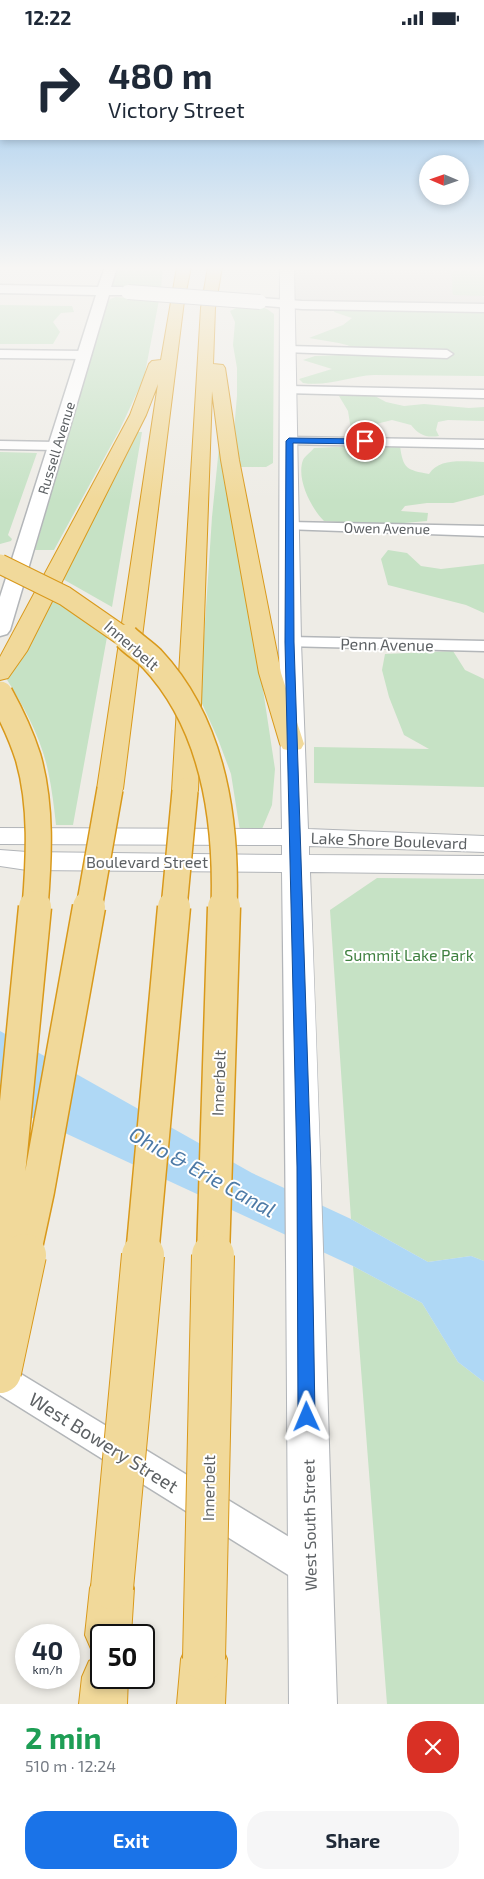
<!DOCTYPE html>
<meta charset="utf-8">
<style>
:root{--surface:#fff;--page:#f6f6f7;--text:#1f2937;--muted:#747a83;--accent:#1a73e8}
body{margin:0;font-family:"Exo 2",sans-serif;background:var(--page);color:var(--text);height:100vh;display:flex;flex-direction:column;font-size:19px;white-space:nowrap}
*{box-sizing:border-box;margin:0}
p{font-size:16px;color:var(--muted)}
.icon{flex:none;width:28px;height:28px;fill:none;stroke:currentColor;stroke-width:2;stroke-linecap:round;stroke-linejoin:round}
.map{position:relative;height:1669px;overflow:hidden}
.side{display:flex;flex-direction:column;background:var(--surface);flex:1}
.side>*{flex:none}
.guide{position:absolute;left:0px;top:0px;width:485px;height:105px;box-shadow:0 2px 8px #0003;background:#fff;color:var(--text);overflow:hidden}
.needle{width:32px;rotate:272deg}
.buttons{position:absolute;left:419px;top:120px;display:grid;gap:10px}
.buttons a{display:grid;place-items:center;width:50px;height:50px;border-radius:50%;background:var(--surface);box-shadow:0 2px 8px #0003;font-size:25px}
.speed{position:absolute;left:15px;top:1589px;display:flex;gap:10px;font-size:25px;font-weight:700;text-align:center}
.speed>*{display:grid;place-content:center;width:65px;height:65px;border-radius:50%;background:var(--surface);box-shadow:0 2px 8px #0003;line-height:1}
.speed small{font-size:12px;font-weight:400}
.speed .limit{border:2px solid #111;border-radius:8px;background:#fff;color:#111}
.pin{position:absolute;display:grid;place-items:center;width:42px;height:42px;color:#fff;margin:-21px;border:2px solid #fff;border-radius:50%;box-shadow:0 1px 5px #0007}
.me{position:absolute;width:55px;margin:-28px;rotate:359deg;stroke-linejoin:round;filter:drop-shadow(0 0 4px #0008)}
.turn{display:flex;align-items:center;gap:18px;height:105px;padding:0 25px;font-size:22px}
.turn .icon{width:65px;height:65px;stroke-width:2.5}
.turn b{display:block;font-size:35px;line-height:42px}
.round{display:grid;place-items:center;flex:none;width:52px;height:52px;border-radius:20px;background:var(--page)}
.summary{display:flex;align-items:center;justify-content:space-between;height:85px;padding:0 25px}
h1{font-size:30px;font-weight:700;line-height:38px;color:#1e9e55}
.primary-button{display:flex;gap:10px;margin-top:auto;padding:10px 25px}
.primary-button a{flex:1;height:58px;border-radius:20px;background:var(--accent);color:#fff;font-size:20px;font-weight:700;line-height:58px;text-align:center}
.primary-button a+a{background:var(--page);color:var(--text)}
.status{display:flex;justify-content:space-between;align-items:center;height:35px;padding:0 25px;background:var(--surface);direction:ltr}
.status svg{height:14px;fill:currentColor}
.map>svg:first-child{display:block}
.industrial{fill:#dddbd8}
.green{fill:#c6e2c5}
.water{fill:#afd8f5}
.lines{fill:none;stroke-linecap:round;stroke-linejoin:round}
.minor-casing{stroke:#b3b6b9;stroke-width:3}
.tertiary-casing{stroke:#b3b6b9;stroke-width:3}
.secondary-casing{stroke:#b2b5b9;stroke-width:2}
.motorway-casing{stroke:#d9991b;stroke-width:2}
.minor{fill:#fff;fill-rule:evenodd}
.tertiary{fill:#fff;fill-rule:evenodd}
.secondary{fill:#fff;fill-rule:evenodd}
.motorway{fill:#f1d99a;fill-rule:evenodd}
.tertiary-bridge-casing{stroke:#b3b6b9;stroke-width:16;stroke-linecap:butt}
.motorway-bridge-far3-casing{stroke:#d9991b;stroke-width:21;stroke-linecap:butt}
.motorway-bridge-far2-casing{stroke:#d9991b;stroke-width:28;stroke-linecap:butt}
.motorway-bridge-far1-casing{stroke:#d9991b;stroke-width:35;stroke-linecap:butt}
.motorway-bridge-casing{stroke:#d9991b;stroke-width:44;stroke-linecap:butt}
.tertiary-bridge{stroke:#fff;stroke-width:14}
.motorway-bridge-far3{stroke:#f1d99a;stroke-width:19}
.motorway-bridge-far2{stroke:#f1d99a;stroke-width:25}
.motorway-bridge-far1{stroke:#f1d99a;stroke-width:32}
.motorway-bridge{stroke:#f1d99a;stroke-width:42}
.route{fill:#1a73e8;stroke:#114b97}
.labels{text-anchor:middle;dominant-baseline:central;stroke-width:4;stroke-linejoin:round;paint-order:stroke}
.far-street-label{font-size:14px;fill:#5d6164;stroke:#fff}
.street-label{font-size:16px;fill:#5d6164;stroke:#fff}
.park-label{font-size:16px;fill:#408141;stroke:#fff}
.near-street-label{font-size:19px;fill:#5d6164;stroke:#fff}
.near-water-label{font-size:21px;font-style:italic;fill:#4d7aa6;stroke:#fff}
</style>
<div class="status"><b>12:22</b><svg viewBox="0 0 49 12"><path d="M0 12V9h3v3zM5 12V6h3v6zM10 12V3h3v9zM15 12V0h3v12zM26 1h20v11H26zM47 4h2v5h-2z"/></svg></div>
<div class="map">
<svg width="484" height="1669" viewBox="0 0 484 1669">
<rect width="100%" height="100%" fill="#eeece6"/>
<path class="industrial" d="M 290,232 L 460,232 L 484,263 L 484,271 L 290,268 Z"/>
<path class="green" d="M 117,232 L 163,232 L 161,254 L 112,251 Z
M 425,232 L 484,232 L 484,261 L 453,260 C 451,252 454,245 450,237 L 443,234 Z
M 116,262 L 159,265 L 145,338 L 141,349 L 120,394 L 54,515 L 35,515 L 106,269 L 110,264 Z
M 0,270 L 72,271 L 74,277 L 61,278 L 53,287 L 60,297 L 53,309 L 0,309 Z
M 258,271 L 267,274 L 274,279 L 273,428 L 266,432 L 240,432 L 233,406 L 237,361 L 237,333 L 233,310 L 235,287 L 230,276 L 238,272 Z
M 336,273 L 484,276 L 484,341 L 374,340 C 350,341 328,352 303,348 L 299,344 L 332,334 L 303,325 L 315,321 L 366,319 C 349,307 329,307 309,303 L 343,290 L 352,283 L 334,277 Z
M 344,359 L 373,360 L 386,367 L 404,371 L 424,369 L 469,373 L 484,372 L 484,386 L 448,385 L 438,387 L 436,395 L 439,401 C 426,403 419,400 411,390 L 392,385 L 376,389 L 376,396 L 373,400 L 352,401 L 348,376 L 339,361 Z
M 135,397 L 142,397 L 112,572 L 61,543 Z
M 220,402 L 223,438 L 259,628 L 275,734 L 272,770 L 262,794 L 240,796 L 231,739 L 218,704 L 200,664 L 212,482 Z
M 359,411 L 400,411 C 403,434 407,435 429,439 C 440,422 465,427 484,427 L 484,460 L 453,468 L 427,468 L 405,471 L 401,476 L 428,478 L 427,486 L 381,490 L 324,486 C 311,473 296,444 303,425 C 305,421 311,417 314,413 Z
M 0,417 L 37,418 L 8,500 L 12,504 L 11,506 L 0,509 Z
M 388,515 L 407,518 L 421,531 L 441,534 L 484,529 L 484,578 L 466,570 L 388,550 L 381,524 Z
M 49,563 L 91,589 L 107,602 L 73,790 L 56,790 C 54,772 52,754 48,736 C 41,702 24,672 6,643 Z
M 453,616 L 465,635 L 484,644 L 484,752 L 314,748 L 314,712 L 429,714 L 404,700 L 389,662 L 382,635 L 385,619 Z
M 377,843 L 484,844 L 484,1226 L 471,1221 L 428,1227 L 351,1184 L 330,875 Z
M 353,1231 L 422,1268 L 458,1327 L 484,1347 L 484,1669 L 387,1669 Z"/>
<path class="water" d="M 0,996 L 252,1138 L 351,1184 L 428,1227 L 471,1221 L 484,1226 L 484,1347 L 458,1327 L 422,1268 L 353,1231 L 0,1068 Z"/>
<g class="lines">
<defs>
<path id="minor" d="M 288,311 L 447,315 L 453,319 L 447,323 L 284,317 L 282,315 Z
M 0,315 L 85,316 L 91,320 L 85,324 L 0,323 Z
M 289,351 L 484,355 L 484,363 L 285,358 L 283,355 Z
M 289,402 L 484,405 L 484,413 L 284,409 L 282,406 Z
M 0,406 L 56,407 L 63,411 L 56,415 L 0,414 Z
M 289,487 L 484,491 L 484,501 L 284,494 L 282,491 L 284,488 Z
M 290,602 L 484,606 L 484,616 L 284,611 L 281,607 L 284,603 Z
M 0,1329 L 11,1333 L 322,1522 L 327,1534 L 322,1546 L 310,1551 L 298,1546 L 0,1360 Z"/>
<path id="tertiary" d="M 105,232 L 117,232 L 111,252 L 122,252 L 129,256 L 122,260 L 109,260 L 10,595 L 7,599 L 0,601 L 0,562 L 96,260 L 0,258 L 0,250 L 98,252 Z
M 260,263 L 302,266 L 484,269 L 484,277 L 302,274 L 255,270 L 253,267 L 255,264 Z"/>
<path id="secondary" d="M 280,232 L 294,232 L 301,607 L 308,794 L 484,801 L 484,817 L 309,811 L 309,820 L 484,821 L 484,839 L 310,837 C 321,1114 328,1392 337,1669 L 289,1669 C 287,1392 286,1114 282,837 L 27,835 L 0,831 L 0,815 L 27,817 L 282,820 L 282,810 L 0,809 L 0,793 L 282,794 L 279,607 Z"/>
<path id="motorway" d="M 177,232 L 191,232 L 184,266 L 123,754 L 119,759 L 110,762 L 101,759 L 97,754 L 158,349 L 146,380 L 27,616 L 8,643 L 0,645 L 0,622 L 130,380 L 149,329 L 152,326 L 161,325 Z
M 208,232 L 222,232 L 215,273 L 213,329 L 223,330 L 225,333 L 239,425 L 281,638 L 304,709 L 301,714 L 292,716 L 283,714 L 280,709 L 259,638 L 221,425 L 212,356 L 198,756 L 194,761 L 185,764 L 176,761 L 172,756 L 201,273 Z
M 112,1531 L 128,1537 L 134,1553 L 131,1600 L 101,1600 L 101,1620 L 92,1616 L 85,1600 L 90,1553 L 96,1537 Z
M 204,1601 L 220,1608 L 227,1624 L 225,1669 L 177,1669 L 181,1624 L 188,1608 Z
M 101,1620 L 101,1642 L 128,1642 L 127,1669 L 79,1669 L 82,1642 L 89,1626 Z"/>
</defs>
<use href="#minor" class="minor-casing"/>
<use href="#tertiary" class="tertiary-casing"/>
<use href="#secondary" class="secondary-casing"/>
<use href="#motorway" class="motorway-casing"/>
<use href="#minor" class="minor"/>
<use href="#tertiary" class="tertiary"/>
<use href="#secondary" class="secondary"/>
<use href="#motorway" class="motorway"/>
<defs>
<path id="tertiary-bridge" d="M 128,257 L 260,267"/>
<path id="motorway-bridge-far3" d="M 0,529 L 65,561 L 127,604"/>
<path id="motorway-bridge-far2" d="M 126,602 C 134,610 144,616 152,624 C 214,690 227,787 224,873
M 0,659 C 11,679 21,700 28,722 C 42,770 39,824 35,873
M 89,873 L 110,754
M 174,873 L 185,756"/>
<path id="motorway-bridge-far1" d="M 1,1221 L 35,872
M 24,1221 L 38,1156 L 89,872
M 142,1221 L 174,872
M 213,1221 L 224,872"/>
<path id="motorway-bridge" d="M 0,1233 L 1,1220
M 0,1337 L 25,1220
M 112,1553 L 143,1220
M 204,1624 L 213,1220"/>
</defs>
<use href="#tertiary-bridge" class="tertiary-bridge-casing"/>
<use href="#motorway-bridge-far3" class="motorway-bridge-far3-casing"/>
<use href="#motorway-bridge-far2" class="motorway-bridge-far2-casing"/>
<use href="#motorway-bridge-far1" class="motorway-bridge-far1-casing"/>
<use href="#motorway-bridge" class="motorway-bridge-casing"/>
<use href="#tertiary-bridge" class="tertiary-bridge"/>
<use href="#motorway-bridge-far3" class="motorway-bridge-far3"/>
<use href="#motorway-bridge-far2" class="motorway-bridge-far2"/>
<use href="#motorway-bridge-far1" class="motorway-bridge-far1"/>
<use href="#motorway-bridge" class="motorway-bridge"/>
</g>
<linearGradient id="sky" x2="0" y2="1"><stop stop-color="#91c2ed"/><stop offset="0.5" stop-color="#f7f6f4"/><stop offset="1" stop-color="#f7f6f4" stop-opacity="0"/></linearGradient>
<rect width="484" height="466" fill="url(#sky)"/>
<path class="route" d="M 289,403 L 365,404 L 369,406 L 365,409 L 293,408 L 294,607 L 311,1132 L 315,1382 L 313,1388 L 307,1390 L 301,1388 L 298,1382 L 297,1132 L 285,607 L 286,406 Z"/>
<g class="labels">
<g class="far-street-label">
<text transform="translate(56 413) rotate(-73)">Russell Avenue</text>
<text transform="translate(387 493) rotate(1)">Owen Avenue</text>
</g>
<g class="street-label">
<text transform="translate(387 609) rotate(1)">Penn Avenue</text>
<text transform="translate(132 610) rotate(41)">Innerbelt</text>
<text transform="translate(389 805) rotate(2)">Lake Shore Boulevard</text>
<text x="147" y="826">Boulevard Street</text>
<text transform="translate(218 1048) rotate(-88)">Innerbelt</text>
<text transform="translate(208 1453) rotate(-89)">Innerbelt</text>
<text transform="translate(309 1490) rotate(-91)">West South Street</text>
</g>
<g class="park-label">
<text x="409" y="919">Summit Lake Park</text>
</g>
<g class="near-street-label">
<text transform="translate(104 1407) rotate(32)">West Bowery Street</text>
</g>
<g class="near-water-label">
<text transform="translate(203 1136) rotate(29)">Ohio &amp; Erie Canal</text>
</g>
</g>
</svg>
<div class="buttons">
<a><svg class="needle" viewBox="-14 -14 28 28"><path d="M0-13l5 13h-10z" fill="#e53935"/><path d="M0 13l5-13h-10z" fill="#747a83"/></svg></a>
</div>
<div class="speed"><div>40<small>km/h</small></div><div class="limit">50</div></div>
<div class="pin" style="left:365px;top:406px;background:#d93025"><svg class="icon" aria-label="arrive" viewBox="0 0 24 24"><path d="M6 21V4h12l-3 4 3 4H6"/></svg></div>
<svg class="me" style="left:307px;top:1382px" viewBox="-20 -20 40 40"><path d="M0-17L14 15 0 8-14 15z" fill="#1a73e8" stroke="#fff" stroke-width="4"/></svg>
<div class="guide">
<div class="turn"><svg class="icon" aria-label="right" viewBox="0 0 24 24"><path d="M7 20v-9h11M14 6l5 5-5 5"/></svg><div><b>480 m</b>Victory Street</div></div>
</div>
</div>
<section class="side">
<div class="summary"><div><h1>2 min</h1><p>510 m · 12:24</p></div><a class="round" style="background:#d93025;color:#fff"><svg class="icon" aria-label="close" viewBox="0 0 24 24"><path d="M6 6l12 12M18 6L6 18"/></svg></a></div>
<div class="primary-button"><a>Exit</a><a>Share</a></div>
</section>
